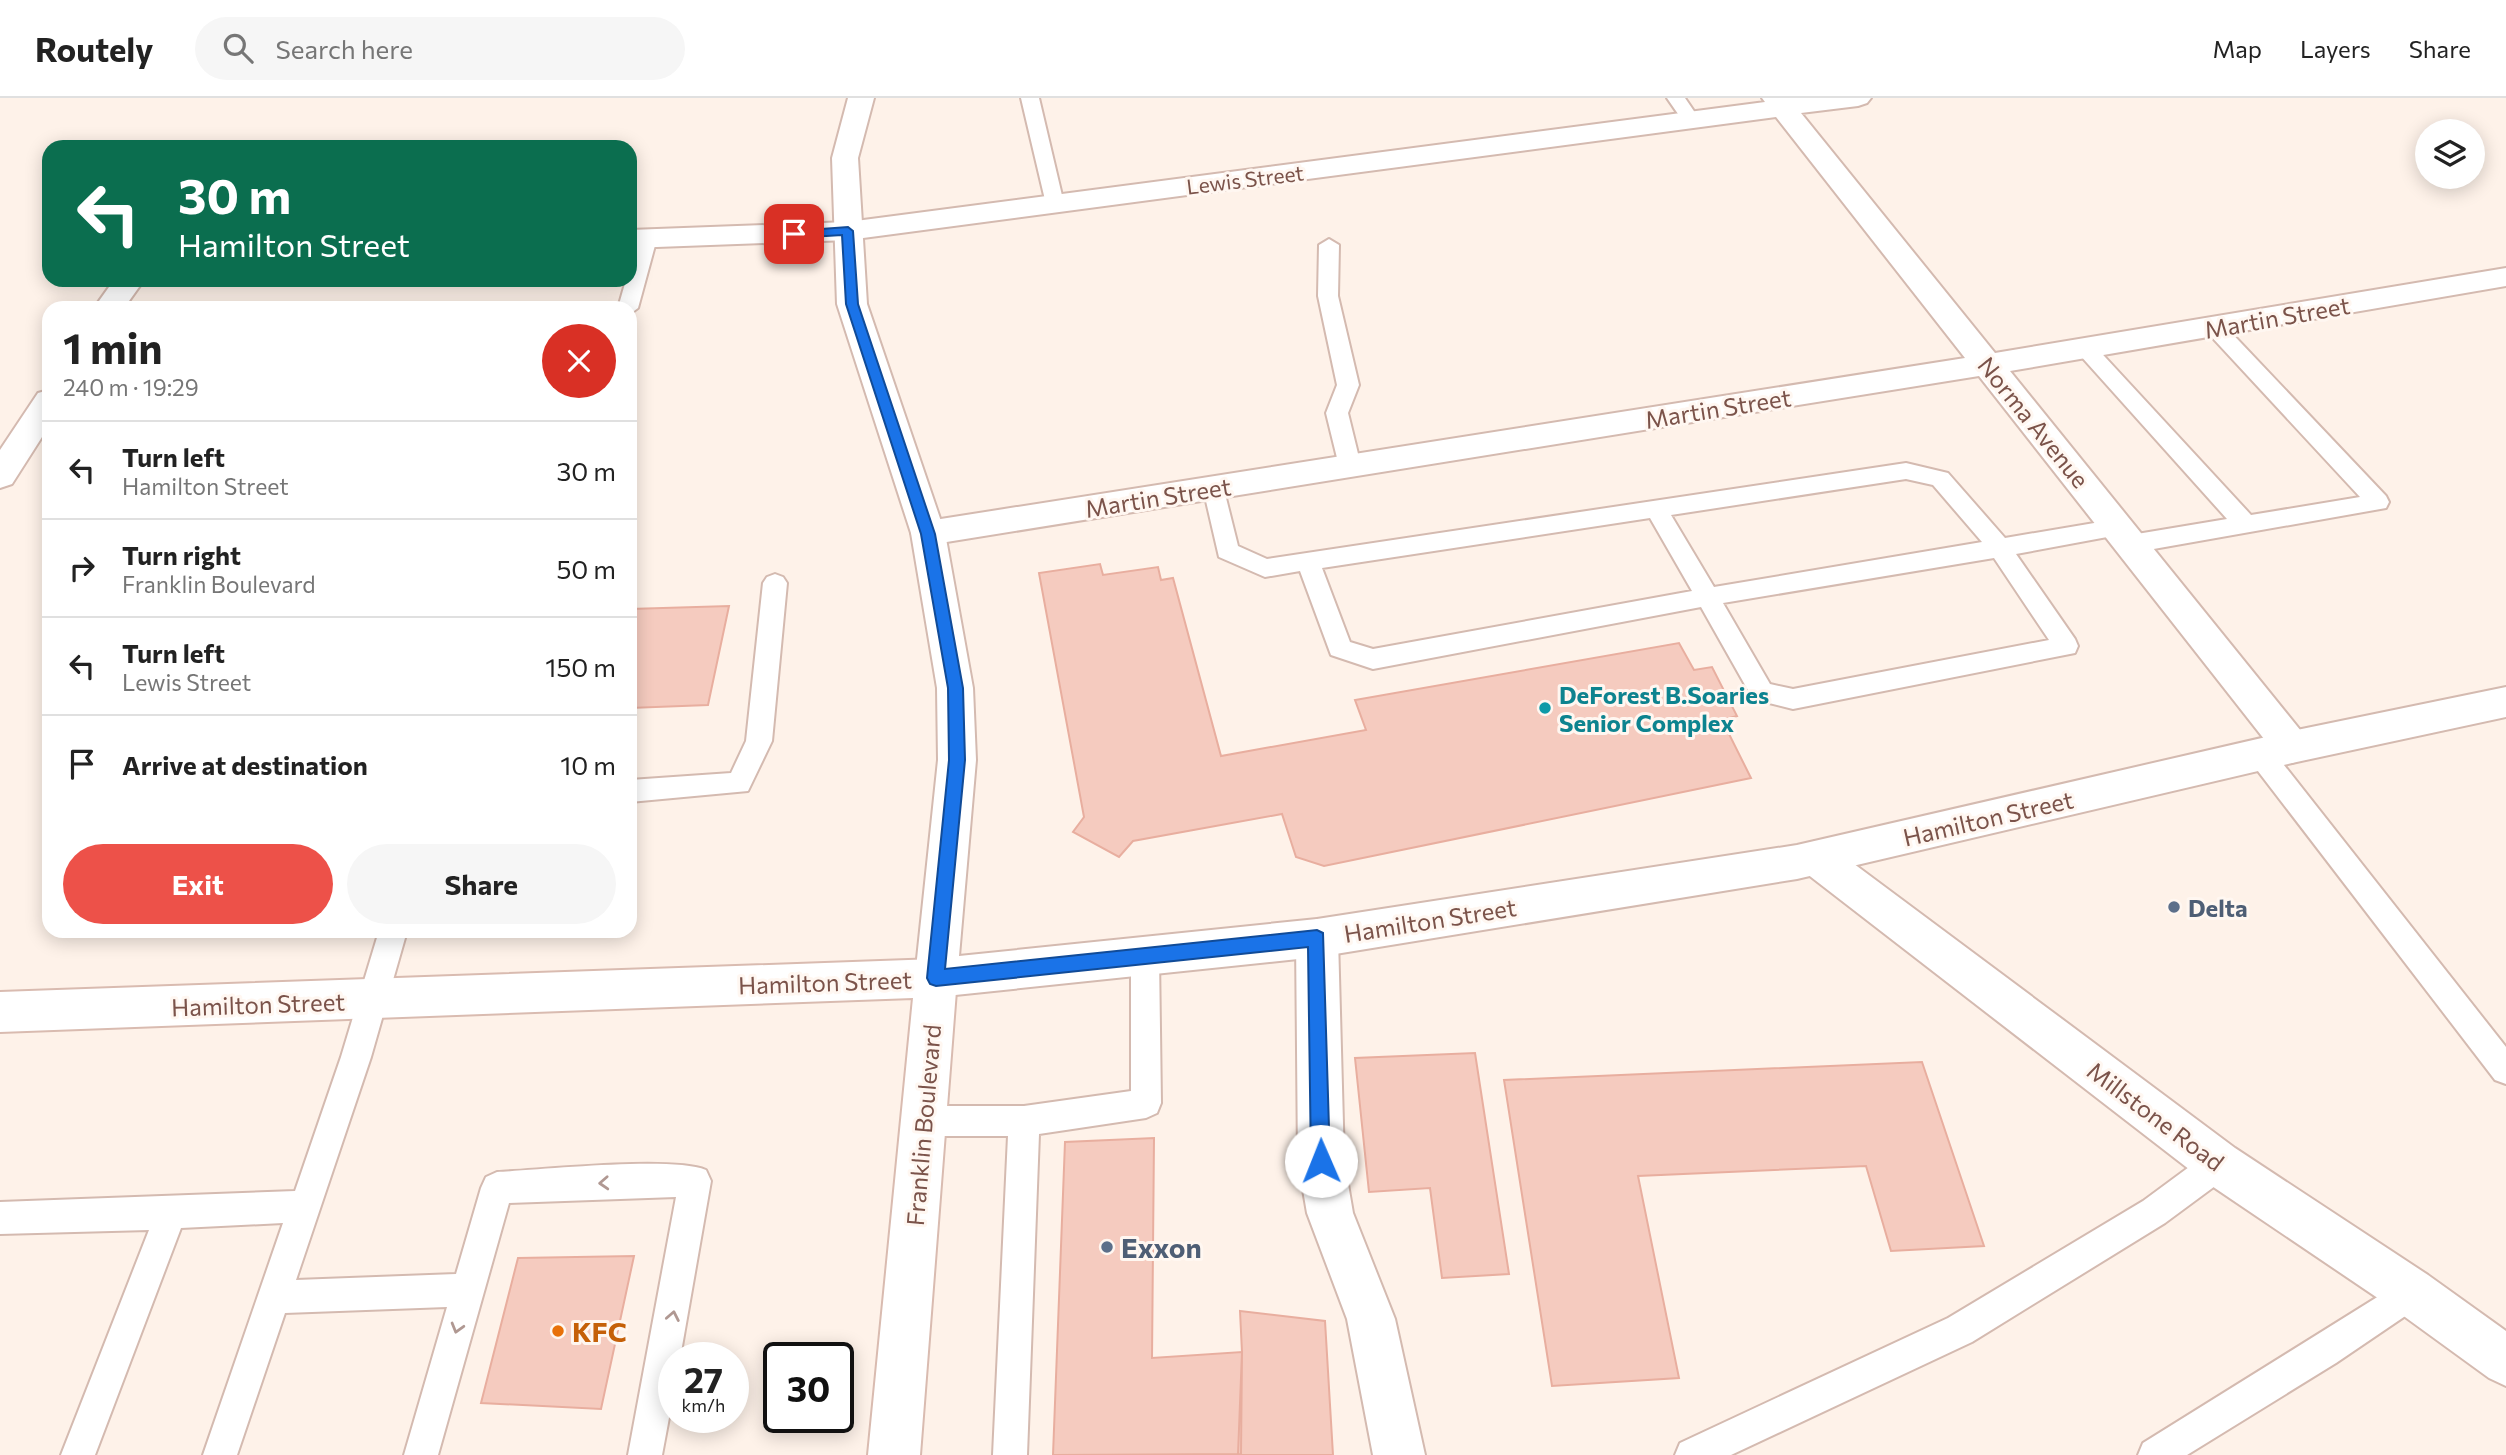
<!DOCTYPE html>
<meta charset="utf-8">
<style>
:root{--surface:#fff;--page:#f6f6f6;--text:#222;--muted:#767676;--line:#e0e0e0;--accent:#ed5149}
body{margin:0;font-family:Commissioner,sans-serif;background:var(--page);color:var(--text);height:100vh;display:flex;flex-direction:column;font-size:26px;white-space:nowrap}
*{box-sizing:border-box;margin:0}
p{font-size:23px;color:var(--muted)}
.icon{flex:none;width:38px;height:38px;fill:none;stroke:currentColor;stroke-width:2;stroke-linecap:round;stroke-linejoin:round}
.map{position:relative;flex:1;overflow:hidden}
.side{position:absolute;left:42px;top:203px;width:595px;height:637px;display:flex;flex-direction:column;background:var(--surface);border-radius:21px;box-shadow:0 4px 18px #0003}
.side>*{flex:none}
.top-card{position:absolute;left:42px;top:42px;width:595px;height:147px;border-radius:21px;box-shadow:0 4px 18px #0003;background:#0b6e4f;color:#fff;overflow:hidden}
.fabs{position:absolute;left:2415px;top:21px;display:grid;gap:14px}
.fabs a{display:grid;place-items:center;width:70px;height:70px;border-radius:50%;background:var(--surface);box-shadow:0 4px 18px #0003;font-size:35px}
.speed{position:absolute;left:658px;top:1244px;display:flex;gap:14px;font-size:35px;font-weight:700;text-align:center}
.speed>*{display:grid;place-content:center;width:91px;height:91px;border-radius:50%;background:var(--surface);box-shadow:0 4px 18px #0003;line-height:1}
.speed small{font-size:18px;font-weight:400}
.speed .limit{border:4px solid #111;border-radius:10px;background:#fff;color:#111}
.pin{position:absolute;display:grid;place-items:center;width:60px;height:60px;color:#fff;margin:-30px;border-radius:14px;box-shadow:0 4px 10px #0006}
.me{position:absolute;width:77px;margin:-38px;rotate:359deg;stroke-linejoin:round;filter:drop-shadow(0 0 5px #0008)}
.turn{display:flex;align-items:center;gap:24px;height:147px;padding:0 21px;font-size:32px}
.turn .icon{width:91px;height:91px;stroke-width:2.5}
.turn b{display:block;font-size:49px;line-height:60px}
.round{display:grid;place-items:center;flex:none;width:74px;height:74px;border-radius:37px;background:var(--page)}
.head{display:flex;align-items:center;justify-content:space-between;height:119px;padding:0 21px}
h1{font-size:42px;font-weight:700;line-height:52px}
.action{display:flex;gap:14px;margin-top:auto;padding:14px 21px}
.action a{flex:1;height:80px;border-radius:42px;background:var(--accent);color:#fff;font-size:28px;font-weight:700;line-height:80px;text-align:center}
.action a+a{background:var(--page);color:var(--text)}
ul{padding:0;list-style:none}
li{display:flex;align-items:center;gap:21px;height:98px;padding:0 21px;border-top:2px solid var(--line)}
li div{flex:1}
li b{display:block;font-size:26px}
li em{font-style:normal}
header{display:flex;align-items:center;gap:42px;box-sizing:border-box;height:98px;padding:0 35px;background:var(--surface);border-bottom:2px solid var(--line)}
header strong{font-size:33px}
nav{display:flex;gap:38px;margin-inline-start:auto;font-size:24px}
.search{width:490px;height:63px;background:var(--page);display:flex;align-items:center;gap:18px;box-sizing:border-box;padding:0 24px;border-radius:38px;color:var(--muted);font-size:26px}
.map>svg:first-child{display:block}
.building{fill:#f5cbbf;stroke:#e8ae9f;stroke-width:2}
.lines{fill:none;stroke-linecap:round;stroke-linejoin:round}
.service-casing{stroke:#d4bab0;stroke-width:4}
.minor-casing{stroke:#d4bab0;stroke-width:4}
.tertiary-casing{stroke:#d4bab0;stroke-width:4}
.secondary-casing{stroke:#d9bbb0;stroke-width:4}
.service{fill:#fff;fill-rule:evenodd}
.minor{fill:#fff;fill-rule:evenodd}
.tertiary{fill:#fff;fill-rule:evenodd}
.secondary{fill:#fff;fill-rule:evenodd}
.oneway{stroke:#b09892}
.route{fill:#1a73e8;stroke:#114b97;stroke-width:2}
.culture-dot{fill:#0f9aa8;stroke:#fff7f1;stroke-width:2.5}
.service-dot{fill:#5c6f8a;stroke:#fff7f1;stroke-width:2.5}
.food-dot{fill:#e8710a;stroke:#fff7f1;stroke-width:2.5}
.labels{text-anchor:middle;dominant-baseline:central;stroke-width:6;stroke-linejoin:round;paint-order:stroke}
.far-street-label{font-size:21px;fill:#7b534a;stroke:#fff7f1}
.street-label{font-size:24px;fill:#7b534a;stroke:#fff7f1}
.culture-label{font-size:24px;font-weight:bold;fill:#0d838f;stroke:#fff7f1;text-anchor:start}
.service-label{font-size:24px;font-weight:bold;fill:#4e5e75;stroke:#fff7f1;text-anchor:start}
.near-service-label{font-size:28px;font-weight:bold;fill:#4e5e75;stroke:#fff7f1;text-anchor:start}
.near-food-label{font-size:28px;font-weight:bold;fill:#c56008;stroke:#fff7f1;text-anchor:start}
</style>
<header>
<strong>Routely</strong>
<div class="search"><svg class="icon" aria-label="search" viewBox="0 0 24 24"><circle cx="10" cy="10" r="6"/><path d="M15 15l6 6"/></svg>Search here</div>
<nav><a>Map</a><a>Layers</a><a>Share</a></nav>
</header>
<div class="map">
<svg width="2506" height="1357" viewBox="0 0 2506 1357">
<rect width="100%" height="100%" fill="#fef2e9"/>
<path class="building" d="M 1100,466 L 1103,477 L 1158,469 L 1161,482 L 1173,480 L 1221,658 L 1366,632 L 1355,602 L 1679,545 L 1694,572 L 1712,569 L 1737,618 L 1722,622 L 1751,680 L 1324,768 L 1296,759 L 1282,716 L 1133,743 L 1119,759 L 1073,734 L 1084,719 L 1039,475 Z
M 729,508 L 708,607 L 630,610 L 630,511 Z
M 1475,955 L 1509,1176 L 1442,1180 L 1430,1090 L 1369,1094 L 1355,960 Z
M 1922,964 L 1984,1148 L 1891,1153 L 1866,1068 L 1638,1078 L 1679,1280 L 1552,1288 L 1504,982 Z
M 1154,1040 L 1152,1260 L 1242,1254 L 1241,1356 L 1053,1357 L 1065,1044 Z
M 634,1158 L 601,1311 L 481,1305 L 518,1160 Z
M 1240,1213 L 1325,1223 L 1333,1357 L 1238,1357 L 1242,1254 Z"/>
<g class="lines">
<defs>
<path id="service" d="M 1021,0 L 1039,0 L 1064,106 L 1062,110 L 1048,110 L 1046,106 Z
M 1667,0 L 1685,0 L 1700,22 L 1697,26 L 1685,26 Z
M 647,134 L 657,140 L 638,210 L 630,216 L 630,210 L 618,210 L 626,182 L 630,182 L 630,166 L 637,140 Z
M 1329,141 L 1339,147 L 1338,198 L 1359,287 L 1348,315 L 1361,368 L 1358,374 L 1342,374 L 1339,368 L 1326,315 L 1337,287 L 1318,198 L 1319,147 Z
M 2215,223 L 2222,225 L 2386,398 L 2389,404 L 2386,410 L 2131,455 L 2123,452 L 2119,446 L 2123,440 L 2131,437 L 2227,421 L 2079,256 L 2076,251 L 2086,244 L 2093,246 L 2251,417 L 2360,399 L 2208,235 L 2205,230 L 2208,225 Z
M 1906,365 L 1948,375 L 2005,440 L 2118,421 L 2126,423 L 2130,429 L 2126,435 L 2118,437 L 2016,456 L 2075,541 L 2078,548 L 2075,555 L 1793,611 L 1753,601 L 1701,509 L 1373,571 L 1331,557 L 1300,473 L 1265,479 L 1219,459 L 1203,390 L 1206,384 L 1222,384 L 1238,448 L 1267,461 ZM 1906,381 L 1933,387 L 1982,444 L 1714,489 L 1671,417 ZM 1650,420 L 1692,493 L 1373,551 L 1350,544 L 1322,470 ZM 1994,460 L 2049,542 L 1793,591 L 1770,586 L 1723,505 Z
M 775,476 L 783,479 L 787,485 L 772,643 L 748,693 L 630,704 L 630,682 L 731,675 L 746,643 L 763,485 L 767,479 Z
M 2260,645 L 2269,648 L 2506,949 L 2506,986 L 2495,982 L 2251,664 L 2247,656 L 2251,648 Z
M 379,833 L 407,833 L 371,959 L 296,1182 L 456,1176 L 481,1090 L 486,1079 L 497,1074 C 542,1072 671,1058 706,1072 L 711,1083 L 680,1260 L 674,1260 L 674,1293 L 662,1357 L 628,1357 L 676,1099 L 509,1105 L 438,1357 L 404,1357 L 447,1209 L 285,1215 L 237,1357 L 203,1357 L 283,1125 L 181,1130 L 95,1357 L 61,1357 L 149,1132 L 0,1136 L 0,1104 L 295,1093 L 341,959 Z
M 1145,845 L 1155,849 L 1159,858 L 1161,1005 L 1157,1015 L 1146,1020 L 1039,1036 L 1027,1357 L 993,1357 L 1008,1038 L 924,1038 L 913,1033 L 909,1023 L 913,1013 L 924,1008 L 1024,1008 L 1131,993 L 1131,858 L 1135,849 Z
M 2219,1051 L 2230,1055 L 2235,1066 L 2230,1077 L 2165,1125 L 1972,1244 L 1731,1357 L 1675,1357 L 1680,1345 L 1948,1220 L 2143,1103 L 2208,1055 Z
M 2411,1178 L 2423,1182 L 2427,1194 L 2423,1206 L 2336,1265 L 2187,1357 L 2138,1357 L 2143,1345 Z"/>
<path id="minor" d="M 1762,0 L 1871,0 L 1867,5 L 1858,8 L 1801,15 L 1995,255 L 2506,170 L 2506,188 L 2010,273 L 2305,638 L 2311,649 L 2305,660 L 2292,665 L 2279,660 L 1979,278 L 928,447 L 916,444 L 911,435 L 916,426 L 928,423 L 1965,260 L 1776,19 L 848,142 L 630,150 L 630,132 L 848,124 L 1765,4 Z
M 114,182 L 144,182 L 124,210 L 94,210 Z
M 49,292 L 49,328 L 12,386 L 0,390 L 0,352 L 38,295 Z
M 1816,743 L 1830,748 L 2235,1050 L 2428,1177 L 2506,1233 L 2506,1288 L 2489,1280 L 2394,1211 L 2203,1082 L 1802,772 L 1796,760 L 1802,748 Z
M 1317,821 L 1332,827 L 1338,840 L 1344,1063 L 1353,1115 L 1395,1221 L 1425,1357 L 1373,1357 L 1347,1221 L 1307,1115 L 1298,1063 L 1296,840 L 1302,827 Z"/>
<path id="tertiary" d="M 848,0 L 874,0 L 858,60 L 867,206 L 945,435 L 973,590 L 976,662 L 959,858 L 1317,821 L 1797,747 L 2292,633 L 2506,589 L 2506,619 L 2292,665 L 1797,781 L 1317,859 L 936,899 L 921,894 L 915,880 L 938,662 L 937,590 L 911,435 L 837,206 L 832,60 Z"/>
<path id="secondary" d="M 936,861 L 951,866 L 957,880 L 920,1357 L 868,1357 L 913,900 L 0,934 L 0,894 Z"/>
</defs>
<use href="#service" class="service-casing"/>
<use href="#minor" class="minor-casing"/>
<use href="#tertiary" class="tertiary-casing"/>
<use href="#secondary" class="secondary-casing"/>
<use href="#service" class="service"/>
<use href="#minor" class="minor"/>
<use href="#tertiary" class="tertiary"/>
<use href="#secondary" class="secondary"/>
</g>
<defs><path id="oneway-chevron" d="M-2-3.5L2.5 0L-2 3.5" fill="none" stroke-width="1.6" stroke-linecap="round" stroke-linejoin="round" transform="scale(1.75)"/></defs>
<g class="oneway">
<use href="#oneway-chevron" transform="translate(604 1085) rotate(177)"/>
<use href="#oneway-chevron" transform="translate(673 1218) rotate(-79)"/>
<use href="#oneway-chevron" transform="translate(457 1230) rotate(106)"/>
</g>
<path class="route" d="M 848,129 L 853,133 L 858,206 L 935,436 L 963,590 L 965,662 L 945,871 L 1317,832 L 1323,835 L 1330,1063 L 1327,1070 L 1321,1073 L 1314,1070 L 1311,1063 L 1308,849 L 936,888 L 930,886 L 927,880 L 949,662 L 948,590 L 921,436 L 846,206 L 842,137 L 794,140 L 788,136 L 794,133 Z"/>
<circle class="culture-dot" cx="1545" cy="610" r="7"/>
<g class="service-dot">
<circle cx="2174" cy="809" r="7"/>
<circle cx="1107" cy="1149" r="7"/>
</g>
<circle class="food-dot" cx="558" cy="1233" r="7"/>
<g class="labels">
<g class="far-street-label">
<text transform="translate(1245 81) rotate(-7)">Lewis Street</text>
</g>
<g class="street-label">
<text transform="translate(2277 219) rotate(-10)">Martin Street</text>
<text transform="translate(1718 310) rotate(-9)">Martin Street</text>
<text transform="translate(2034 324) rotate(51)">Norma Avenue</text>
<text transform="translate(1158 399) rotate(-9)">Martin Street</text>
<text transform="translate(1988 720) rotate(-13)">Hamilton Street</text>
<text transform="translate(1430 822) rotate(-9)">Hamilton Street</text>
<text transform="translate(825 884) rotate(-2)">Hamilton Street</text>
<text transform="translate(258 906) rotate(-2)">Hamilton Street</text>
<text transform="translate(2156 1018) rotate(37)">Millstone Road</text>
<text transform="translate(923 1027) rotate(-85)">Franklin Boulevard</text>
</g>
<g class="culture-label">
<text x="1559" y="596">DeForest B.Soaries<tspan x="1559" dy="28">Senior Complex</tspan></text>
</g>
<g class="service-label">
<text x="2188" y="809">Delta</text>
</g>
<g class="near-service-label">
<text x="1121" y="1149">Exxon</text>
</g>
<g class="near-food-label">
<text x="572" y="1233">KFC</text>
</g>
</g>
</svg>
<div class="fabs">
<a><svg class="icon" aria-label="layers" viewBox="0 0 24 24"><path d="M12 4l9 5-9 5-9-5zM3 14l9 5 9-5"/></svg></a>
</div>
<div class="speed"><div>27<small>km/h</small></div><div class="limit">30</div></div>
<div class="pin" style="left:794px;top:136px;background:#d93025"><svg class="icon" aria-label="arrive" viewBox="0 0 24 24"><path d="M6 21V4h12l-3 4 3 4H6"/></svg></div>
<svg class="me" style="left:1321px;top:1063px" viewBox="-20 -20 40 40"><circle r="19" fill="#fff"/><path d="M0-13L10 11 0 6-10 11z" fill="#1a73e8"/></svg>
<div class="top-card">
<div class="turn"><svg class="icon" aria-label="left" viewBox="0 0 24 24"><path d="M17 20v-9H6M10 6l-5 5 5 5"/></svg><div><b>30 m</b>Hamilton Street</div></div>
</div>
<section class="side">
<div class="head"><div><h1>1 min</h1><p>240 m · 19:29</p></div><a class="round" style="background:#d93025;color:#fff"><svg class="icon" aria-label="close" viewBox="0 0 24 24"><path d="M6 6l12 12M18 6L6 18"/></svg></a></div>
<ul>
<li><svg class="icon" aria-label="left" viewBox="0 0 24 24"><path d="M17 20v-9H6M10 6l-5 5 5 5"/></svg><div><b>Turn left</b><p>Hamilton Street</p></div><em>30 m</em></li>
<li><svg class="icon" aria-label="right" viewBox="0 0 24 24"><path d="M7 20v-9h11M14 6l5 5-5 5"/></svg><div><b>Turn right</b><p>Franklin Boulevard</p></div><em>50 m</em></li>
<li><svg class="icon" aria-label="left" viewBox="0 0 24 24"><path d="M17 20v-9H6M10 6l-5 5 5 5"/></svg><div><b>Turn left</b><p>Lewis Street</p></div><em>150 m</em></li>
<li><svg class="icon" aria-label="arrive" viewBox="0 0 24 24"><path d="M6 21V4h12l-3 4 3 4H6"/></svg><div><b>Arrive at destination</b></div><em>10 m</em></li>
</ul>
<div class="action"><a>Exit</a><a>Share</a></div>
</section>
</div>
